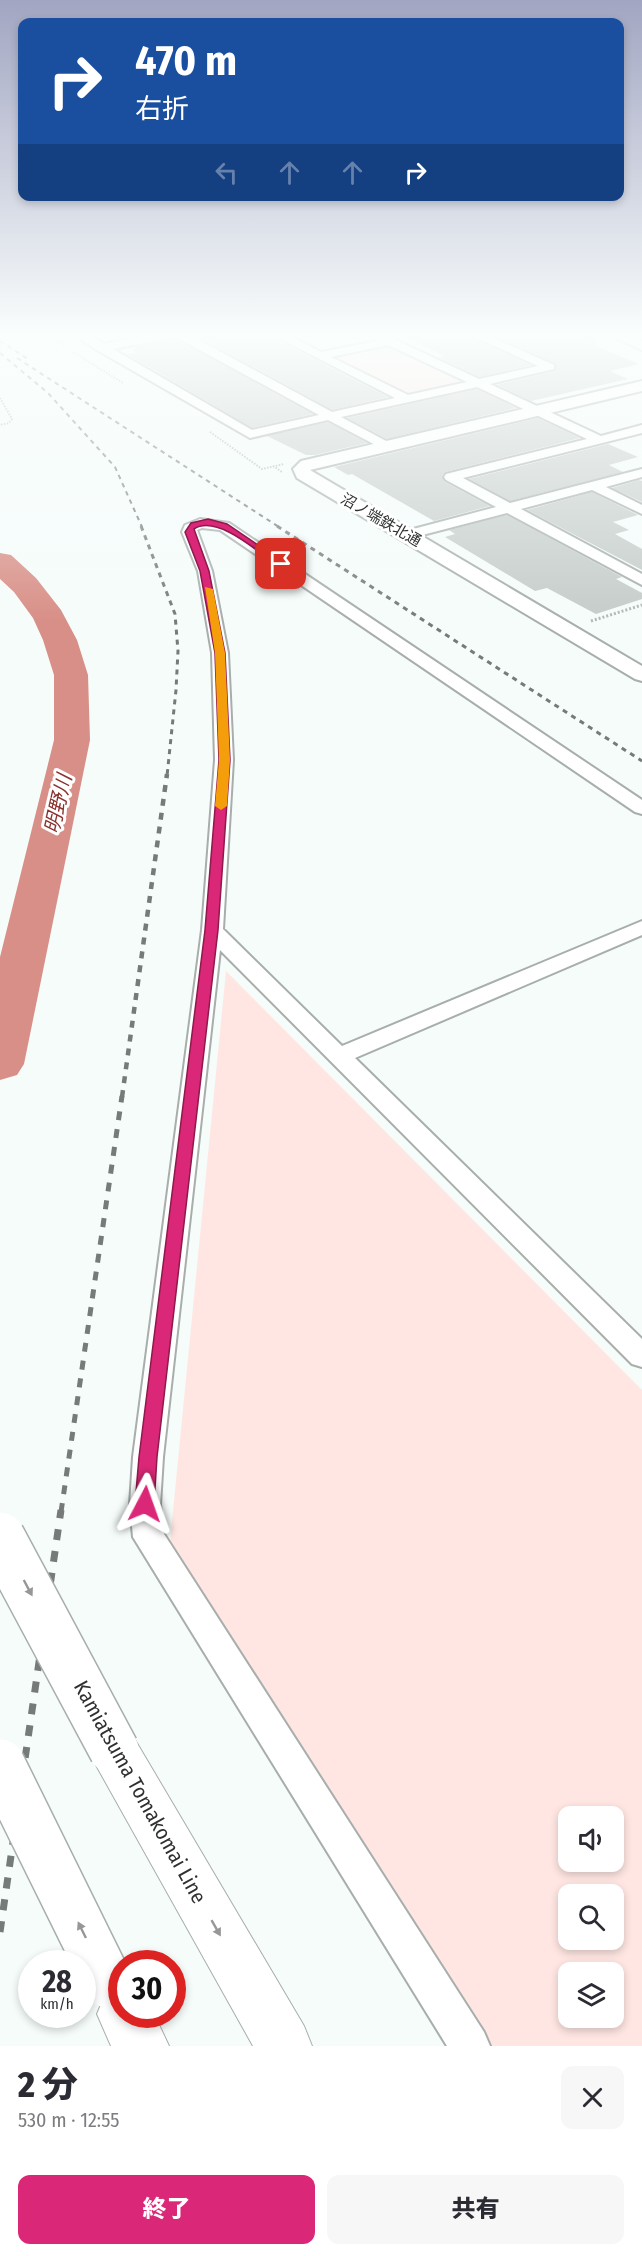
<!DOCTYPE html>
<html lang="ja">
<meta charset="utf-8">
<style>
:root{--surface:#fff;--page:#f7f7f7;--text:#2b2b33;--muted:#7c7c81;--accent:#db2777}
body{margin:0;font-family:"Fira Sans Condensed","Noto Sans JP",sans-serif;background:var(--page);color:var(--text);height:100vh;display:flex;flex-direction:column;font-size:22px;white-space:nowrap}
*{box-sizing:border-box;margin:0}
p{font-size:20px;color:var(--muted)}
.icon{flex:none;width:33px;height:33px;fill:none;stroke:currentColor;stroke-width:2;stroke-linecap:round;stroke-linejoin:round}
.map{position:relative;height:2046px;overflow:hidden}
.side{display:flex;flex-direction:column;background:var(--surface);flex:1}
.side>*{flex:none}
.top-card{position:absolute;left:18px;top:18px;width:606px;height:183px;border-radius:12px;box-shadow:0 3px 9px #0003;background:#1a4fa0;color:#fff;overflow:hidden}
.buttons{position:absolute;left:558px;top:1806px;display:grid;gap:12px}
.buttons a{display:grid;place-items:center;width:66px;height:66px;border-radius:12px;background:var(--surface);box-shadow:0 3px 9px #0003;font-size:30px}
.speed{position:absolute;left:18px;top:1950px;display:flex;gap:12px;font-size:30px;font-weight:700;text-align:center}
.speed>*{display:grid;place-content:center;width:78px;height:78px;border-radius:50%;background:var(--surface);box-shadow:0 3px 9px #0003;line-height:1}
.speed small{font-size:15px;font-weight:400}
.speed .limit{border:9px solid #d22;background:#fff;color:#111}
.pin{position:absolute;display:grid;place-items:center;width:51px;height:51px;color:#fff;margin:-26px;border-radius:12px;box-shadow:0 3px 9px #0006}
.me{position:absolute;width:66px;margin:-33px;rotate:4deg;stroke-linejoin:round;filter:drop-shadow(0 0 4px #0008)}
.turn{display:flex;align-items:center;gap:21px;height:126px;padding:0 18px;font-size:27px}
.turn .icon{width:78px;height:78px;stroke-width:2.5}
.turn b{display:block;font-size:42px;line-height:51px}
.lanes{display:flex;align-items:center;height:57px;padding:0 18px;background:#0003;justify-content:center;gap:30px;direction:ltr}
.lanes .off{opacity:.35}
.round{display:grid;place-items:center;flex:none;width:63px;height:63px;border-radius:12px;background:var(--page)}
.overview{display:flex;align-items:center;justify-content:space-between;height:102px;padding:0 18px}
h1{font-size:36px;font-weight:800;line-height:45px}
.cta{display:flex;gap:12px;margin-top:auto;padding:12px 18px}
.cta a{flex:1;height:69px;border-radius:12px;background:var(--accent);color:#fff;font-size:24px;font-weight:800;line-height:69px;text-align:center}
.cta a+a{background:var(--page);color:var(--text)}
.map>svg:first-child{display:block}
.green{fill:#ffe6e2;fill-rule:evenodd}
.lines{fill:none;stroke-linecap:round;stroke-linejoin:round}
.river{fill:#d88f87;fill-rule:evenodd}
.building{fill:#c5ccca}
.minor-casing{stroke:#a7aeac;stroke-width:4}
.tertiary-casing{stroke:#a7aeac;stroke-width:4}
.secondary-casing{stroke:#a7aeac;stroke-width:2}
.path-far1{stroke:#b2b8b6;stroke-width:2;stroke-dasharray:1.5 1.5;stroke-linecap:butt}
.path{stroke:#b2b8b6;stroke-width:3;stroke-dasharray:2 2;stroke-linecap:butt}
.minor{fill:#fff;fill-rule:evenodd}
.tertiary{fill:#fff;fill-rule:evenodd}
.secondary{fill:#fff;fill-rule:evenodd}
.rail-far4{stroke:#767a79;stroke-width:2;stroke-dasharray:4.5 4.5;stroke-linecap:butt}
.rail-far3{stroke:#767a79;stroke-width:3;stroke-dasharray:5 5;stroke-linecap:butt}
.rail-far2{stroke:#767a79;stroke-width:4.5;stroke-dasharray:7 7;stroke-linecap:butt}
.rail-far1{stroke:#767a79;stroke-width:5;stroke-dasharray:9 9;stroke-linecap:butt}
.rail{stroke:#767a79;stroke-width:7;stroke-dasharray:11 11;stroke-linecap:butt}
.secondary-bridge-casing{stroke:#a7aeac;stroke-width:52;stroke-linecap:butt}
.secondary-bridge{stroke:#fff;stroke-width:49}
.oneway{fill:#969898}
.route{fill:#db2777;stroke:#8e194d;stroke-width:1.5}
.slow{fill:#f59e0b}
.labels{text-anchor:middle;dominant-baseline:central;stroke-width:6;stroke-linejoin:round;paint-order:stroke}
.far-street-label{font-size:15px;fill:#2e3130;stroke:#fff}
.water-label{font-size:20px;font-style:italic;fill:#8a322d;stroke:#fff}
.near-street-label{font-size:21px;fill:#2e3130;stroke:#fff}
</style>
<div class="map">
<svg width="642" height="2046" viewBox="0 0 642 2046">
<rect width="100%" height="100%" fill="#f5fcfa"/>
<path class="green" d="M 385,345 L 461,380 L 463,383 L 415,394 L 406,394 L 332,358 L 333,355 Z
M 226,971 L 642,1390 L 642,2046 L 491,2046 L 169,1552 ZM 568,1816 L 614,1816 L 614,1862 L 568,1862 ZM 568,1894 L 614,1894 L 614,1940 L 568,1940 ZM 568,1972 L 614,1972 L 614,2018 L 568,2018 Z"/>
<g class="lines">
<path class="river" d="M 0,553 L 11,555 L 36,578 L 61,610 L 77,640 L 88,675 L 90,740 L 24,1064 L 17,1075 L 0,1080 L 0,957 L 54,740 L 54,675 L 43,640 L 33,618 L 14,592 L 0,579 Z"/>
</g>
<path class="building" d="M 192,333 L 263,333 L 388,397 L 332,410 Z
M 397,333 L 465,333 L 531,365 L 479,377 L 438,357 L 444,356 Z
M 489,333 L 595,333 L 596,346 L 639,364 L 610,371 L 628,379 L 531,401 L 497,385 L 555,371 L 556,365 Z
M 176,339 L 313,414 L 252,428 L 127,354 L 136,353 L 132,350 L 136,349 L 133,347 Z
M 477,389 L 516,408 L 387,439 L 347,418 Z
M 538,418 L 580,438 L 445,472 L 442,476 L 445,482 L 490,506 L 434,521 L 352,474 L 348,475 L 334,467 Z
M 328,422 L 367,443 L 315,455 L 306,455 L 267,436 Z
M 608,444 L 638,457 L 609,465 L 623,472 L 510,501 L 469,479 Z
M 639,480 L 642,481 L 642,502 L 612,488 Z
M 592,492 L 638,515 L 613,522 L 629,530 L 615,534 L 642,549 L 642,570 L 527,510 Z
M 507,515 L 622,577 L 616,579 L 642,593 L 642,599 L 596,614 L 547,588 L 535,591 L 445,537 L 455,534 L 449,530 Z"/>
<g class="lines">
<defs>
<path id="minor" d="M 72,333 L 86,333 L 104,344 L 158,333 L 186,333 L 332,412 L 395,398 L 269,333 L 284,333 L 321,352 L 378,341 L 366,333 L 381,333 L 479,379 L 538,366 L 467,333 L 482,333 L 554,365 L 554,369 L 490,384 L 601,436 L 642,425 L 642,433 L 463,478 L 510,503 L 642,469 L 642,477 L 606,487 L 642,505 L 642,514 L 592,490 L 521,509 L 642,574 L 642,585 L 507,513 L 407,539 L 402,538 L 400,535 L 402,532 L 496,507 L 446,480 L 444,477 L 446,474 L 587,439 L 477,387 L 341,417 L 390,443 L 391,446 L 385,450 L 328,420 L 250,438 L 97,350 ZM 176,337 L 319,415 L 252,430 L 113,349 ZM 388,345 L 467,382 L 408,395 L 331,357 Z
M 200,519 L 229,523 L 642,800 L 642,814 L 635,812 L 220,530 L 202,528 L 197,530 L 212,571 L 228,653 L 233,760 L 223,929 L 342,1046 L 642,921 L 642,935 L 355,1058 L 642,1339 L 642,1367 L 632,1364 L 220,950 L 163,1457 L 160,1505 L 164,1534 L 484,2032 L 490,2046 L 447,2046 L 133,1537 L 130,1505 L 133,1457 L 202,930 L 215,760 L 212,653 L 198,571 L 182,532 L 185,525 Z"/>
<path id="tertiary" d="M 605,333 L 625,333 L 642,341 L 642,350 Z
M 642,381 L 642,391 L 310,470 L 642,666 L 642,681 L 635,679 L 297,478 L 293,469 L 301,461 Z"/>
<path id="secondary" d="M 114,1727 L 131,1733 L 304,2026 L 312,2046 L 253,2046 L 97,1767 L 90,1750 L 97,1733 Z
M 122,1988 L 122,2014 L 154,2014 L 169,2046 L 111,2046 L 97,2014 L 105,1995 Z"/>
</defs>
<use href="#minor" class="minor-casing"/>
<use href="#tertiary" class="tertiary-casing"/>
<use href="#secondary" class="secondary-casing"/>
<path class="path-far1" d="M 49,333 L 65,346
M 578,333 L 594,340
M 73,352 L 123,383
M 0,398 L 12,419 L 9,423 L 0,425
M 210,432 L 262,469 L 284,464
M 273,466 L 282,472"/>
<path class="path" d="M 591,621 L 642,605"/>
<use href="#minor" class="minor"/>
<use href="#tertiary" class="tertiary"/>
<use href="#secondary" class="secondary"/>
<path class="rail-far4" d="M 0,341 L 28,359
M 0,353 L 48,393 L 115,467 L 142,527
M 17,358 L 279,527"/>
<path class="rail-far3" d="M 141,526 L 175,614 L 178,651 L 176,690 L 167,776
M 277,526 L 642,761"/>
<path class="rail-far2" d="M 122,1097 L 167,774"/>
<path class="rail-far1" d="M 61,1512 L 122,1096"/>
<path class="rail" d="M 0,1932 L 61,1510"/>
<defs>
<path id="secondary-bridge" d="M 0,1537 L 114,1750
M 0,1764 L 108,1983"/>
</defs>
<use href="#secondary-bridge" class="secondary-bridge-casing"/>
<use href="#secondary-bridge" class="secondary-bridge"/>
</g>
<defs><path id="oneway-solid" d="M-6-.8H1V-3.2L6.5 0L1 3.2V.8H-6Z" transform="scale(1.5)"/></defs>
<g class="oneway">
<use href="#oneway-solid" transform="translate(28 1588) rotate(62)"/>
<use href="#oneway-solid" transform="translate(216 1928) rotate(60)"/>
<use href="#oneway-solid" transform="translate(82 1930) rotate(-116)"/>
</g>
<linearGradient id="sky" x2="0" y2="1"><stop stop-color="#a1a5c1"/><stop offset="0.54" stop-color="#fafefd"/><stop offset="1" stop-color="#fafefd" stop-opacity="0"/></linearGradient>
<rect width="642" height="620" fill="url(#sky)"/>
<path class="route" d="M 208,519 L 227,524 L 286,564 L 278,566 C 258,552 217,514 194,529 L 209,571 L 225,653 L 230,760 L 218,930 L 157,1457 L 154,1504 L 151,1510 L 145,1512 L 138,1510 L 135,1504 L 139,1457 L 205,930 L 219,760 L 215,653 L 200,571 L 185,532 L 191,523 Z"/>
<path class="slow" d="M 205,587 L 213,589 L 225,653 L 230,760 L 227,806 L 221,810 L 215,806 L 219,760 L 215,653 Z"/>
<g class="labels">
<g class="far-street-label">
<text transform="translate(381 520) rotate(30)">沼ノ端鉄北通</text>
</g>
<g class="water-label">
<text transform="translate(58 804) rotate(-77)">明野川</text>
</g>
<g class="near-street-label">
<text transform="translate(140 1792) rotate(61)">Kamiatsuma Tomakomai Line</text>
</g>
</g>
</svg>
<div class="buttons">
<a><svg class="icon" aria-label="sound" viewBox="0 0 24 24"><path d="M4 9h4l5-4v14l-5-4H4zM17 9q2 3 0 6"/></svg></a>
<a><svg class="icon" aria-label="search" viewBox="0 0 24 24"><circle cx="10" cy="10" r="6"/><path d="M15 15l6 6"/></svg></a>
<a><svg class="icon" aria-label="layers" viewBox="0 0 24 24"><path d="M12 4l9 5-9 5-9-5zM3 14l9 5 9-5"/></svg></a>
</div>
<div class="speed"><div>28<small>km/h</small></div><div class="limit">30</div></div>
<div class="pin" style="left:281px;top:564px;background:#d93025"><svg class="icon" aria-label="arrive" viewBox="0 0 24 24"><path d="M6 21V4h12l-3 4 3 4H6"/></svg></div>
<svg class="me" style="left:145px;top:1504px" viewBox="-20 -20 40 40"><path d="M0-17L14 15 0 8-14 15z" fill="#db2777" stroke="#fff" stroke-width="4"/></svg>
<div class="top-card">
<div class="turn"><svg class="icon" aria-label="right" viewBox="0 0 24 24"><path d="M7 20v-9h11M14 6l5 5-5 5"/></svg><div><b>470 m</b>右折</div></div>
<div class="lanes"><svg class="icon off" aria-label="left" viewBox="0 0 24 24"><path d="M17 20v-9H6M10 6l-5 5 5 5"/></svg><svg class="icon off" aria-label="ahead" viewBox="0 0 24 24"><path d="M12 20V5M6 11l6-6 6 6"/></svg><svg class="icon off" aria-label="ahead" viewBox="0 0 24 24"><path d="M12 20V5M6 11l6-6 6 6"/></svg><svg class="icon" aria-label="right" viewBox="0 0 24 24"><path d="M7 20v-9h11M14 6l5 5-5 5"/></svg></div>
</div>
</div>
<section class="side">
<div class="overview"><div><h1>2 分</h1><p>530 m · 12:55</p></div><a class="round"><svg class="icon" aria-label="close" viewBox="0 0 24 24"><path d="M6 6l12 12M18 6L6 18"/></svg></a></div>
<div class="cta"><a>終了</a><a>共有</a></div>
</section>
